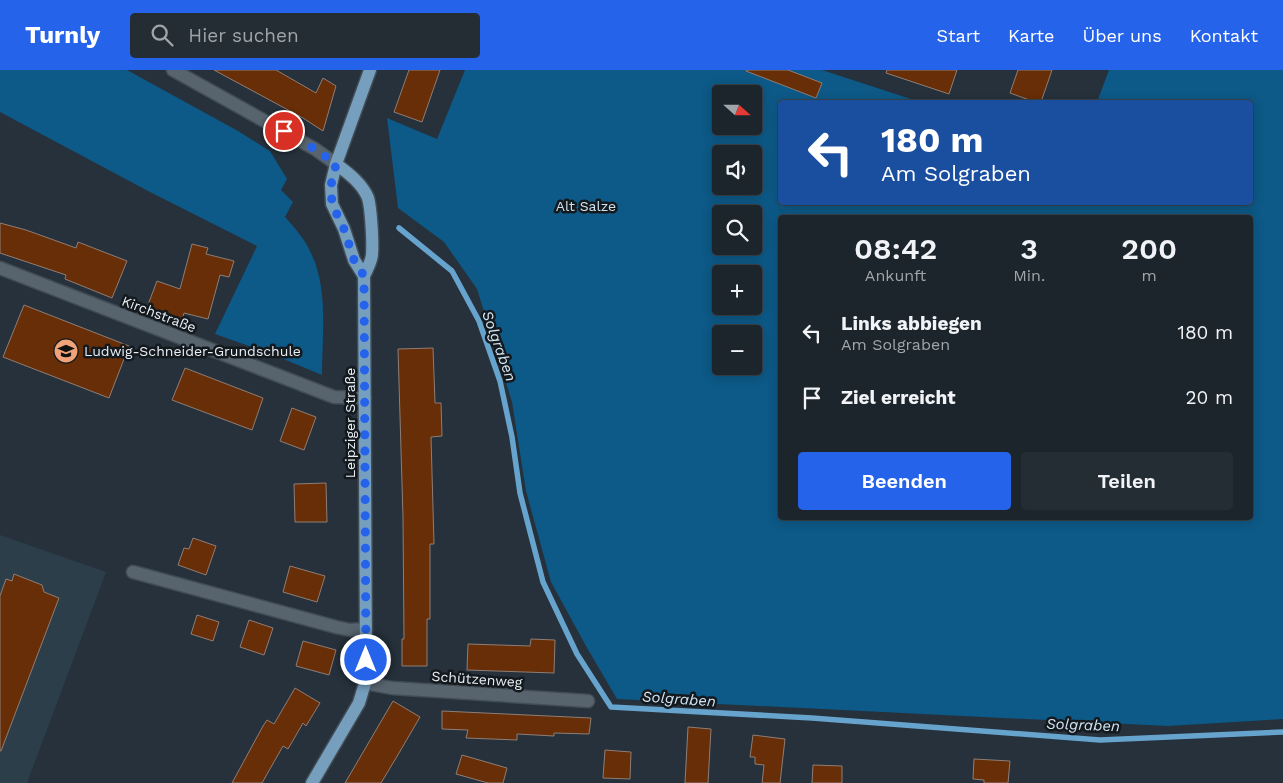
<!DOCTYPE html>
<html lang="de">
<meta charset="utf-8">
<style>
:root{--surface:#1c252c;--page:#252d34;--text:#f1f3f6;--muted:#a0a5a9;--line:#3a4248;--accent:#2563eb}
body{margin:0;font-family:"Work Sans",sans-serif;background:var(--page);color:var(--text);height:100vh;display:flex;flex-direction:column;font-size:19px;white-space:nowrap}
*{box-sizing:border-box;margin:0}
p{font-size:16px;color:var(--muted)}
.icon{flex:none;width:28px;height:28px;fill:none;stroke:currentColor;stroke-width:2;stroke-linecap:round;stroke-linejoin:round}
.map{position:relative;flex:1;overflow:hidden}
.sheet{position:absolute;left:778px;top:145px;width:475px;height:305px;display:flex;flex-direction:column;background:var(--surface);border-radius:5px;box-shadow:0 2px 12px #0003,0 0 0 1px var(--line)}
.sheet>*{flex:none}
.banner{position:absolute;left:778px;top:30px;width:475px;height:105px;border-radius:5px;box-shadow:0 2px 12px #0003,0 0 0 1px var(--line);background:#1a4fa0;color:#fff;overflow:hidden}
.needle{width:32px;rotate:111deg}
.fabs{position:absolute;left:712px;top:15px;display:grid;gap:10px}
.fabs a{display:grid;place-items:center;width:50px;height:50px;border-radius:5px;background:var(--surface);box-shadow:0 2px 12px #0003,0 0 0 1px var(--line);font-size:25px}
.pin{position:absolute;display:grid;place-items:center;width:42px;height:42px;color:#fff;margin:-21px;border:2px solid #fff;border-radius:50%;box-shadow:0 1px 5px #0007}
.me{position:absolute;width:55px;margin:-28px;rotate:0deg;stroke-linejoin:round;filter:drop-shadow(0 0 4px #0008)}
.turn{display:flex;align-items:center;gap:18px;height:105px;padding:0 20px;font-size:22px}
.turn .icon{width:65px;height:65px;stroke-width:2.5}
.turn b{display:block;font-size:35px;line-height:42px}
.eta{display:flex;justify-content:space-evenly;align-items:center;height:85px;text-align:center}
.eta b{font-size:30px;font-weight:600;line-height:35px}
.button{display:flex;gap:10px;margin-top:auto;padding:10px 20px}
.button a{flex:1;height:58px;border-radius:5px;background:var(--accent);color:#fff;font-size:20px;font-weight:600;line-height:58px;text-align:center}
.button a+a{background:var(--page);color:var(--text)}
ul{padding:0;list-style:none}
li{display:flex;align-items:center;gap:15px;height:65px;padding:0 20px}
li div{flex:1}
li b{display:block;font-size:19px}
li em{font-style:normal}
header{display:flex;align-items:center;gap:30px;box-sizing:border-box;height:70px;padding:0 25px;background:var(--accent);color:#fff}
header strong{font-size:24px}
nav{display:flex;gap:28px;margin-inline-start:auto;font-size:18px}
.search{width:350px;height:45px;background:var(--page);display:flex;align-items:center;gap:12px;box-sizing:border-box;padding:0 18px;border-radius:5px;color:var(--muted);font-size:19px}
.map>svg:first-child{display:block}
.built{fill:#2c3e4a}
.green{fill:#0d5987;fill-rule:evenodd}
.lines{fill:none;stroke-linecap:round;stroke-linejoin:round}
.stream{stroke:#66a4ce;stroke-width:5.5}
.building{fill:#682e07;stroke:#8e7e76}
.minor-casing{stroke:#424c55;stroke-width:15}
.major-casing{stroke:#424c55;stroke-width:15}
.minor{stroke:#57646e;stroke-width:12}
.major{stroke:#769ebd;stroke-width:12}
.route{stroke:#2563eb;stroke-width:9;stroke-dasharray:0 16.2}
.labels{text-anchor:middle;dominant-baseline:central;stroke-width:5;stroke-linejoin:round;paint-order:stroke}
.park-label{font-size:14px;fill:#cee2f1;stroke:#13191d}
.street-label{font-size:14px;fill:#e8eff5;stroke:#13191d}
.poi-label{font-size:14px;fill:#e8eff5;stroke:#13191d;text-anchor:start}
.water-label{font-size:15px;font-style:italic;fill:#d3e6f6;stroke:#13191d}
</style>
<header>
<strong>Turnly</strong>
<div class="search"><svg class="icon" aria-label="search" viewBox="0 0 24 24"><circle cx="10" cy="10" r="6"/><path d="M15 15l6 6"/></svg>Hier suchen</div>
<nav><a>Start</a><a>Karte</a><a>Über uns</a><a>Kontakt</a></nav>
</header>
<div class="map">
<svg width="1283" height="713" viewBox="0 0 1283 713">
<rect width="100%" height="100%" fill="#26313b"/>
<path class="built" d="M 0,465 L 106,502 L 27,713 L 0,713 Z"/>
<path class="green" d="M 0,0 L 127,0 L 238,61 L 270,81 L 287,109 L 281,120 L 293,132 L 285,147 C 294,157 304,168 310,181 C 329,218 322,265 322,305 L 269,283 L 215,264 L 257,176 L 148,121 L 0,42 Z
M 465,0 L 822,0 L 920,32 L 780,32 L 780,132 L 1250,132 L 1250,32 L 1097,32 L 1109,0 L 1283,0 L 1283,649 L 1168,656 L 617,629 L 586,576 L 551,512 L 526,421 L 512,332 L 477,219 L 444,172 L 398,138 L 387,48 L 437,69 ZM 721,24 L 754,24 L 754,56 L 721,56 ZM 721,84 L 754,84 L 754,116 L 721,116 ZM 721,144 L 754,144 L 754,176 L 721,176 ZM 780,148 L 1250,148 L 1250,448 L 780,448 ZM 721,204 L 754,204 L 754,236 L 721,236 ZM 721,264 L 754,264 L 754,296 L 721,296 Z"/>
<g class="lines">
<path class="stream" d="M 399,158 L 452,201 L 479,251 L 500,311 L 512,367 L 520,423 L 543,512 L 577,584 L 611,637 L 812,648 L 1100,670 L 1283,662"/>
</g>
<path class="building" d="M 214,0 L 276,0 L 316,23 L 323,8 L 336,16 L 323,61 L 303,48 Z
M 409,0 L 440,0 L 422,52 L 394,42 Z
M 746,0 L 788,0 L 822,13 L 816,28 L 746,1 Z
M 887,0 L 957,0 L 949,24 L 886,3 Z
M 1018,0 L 1052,0 L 1041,32 L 1035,32 L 1010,23 Z
M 0,153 L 26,160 L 76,178 L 78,172 L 127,191 L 112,228 L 65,209 L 66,205 L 0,183 Z
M 192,174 L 208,178 L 206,184 L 234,191 L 229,207 L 220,205 L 208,249 L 184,243 L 181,254 L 146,240 L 157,211 L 180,219 Z
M 24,235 L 129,276 L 109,328 L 3,287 Z
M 433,278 L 435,333 L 441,333 L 442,366 L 431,367 L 434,474 L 430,474 L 430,549 L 427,549 L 427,596 L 402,596 L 402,569 L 404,569 L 403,447 L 398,279 Z
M 185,298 L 263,328 L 252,360 L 172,330 Z
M 292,338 L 316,347 L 304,380 L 280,371 Z
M 326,413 L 327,452 L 295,452 L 294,414 Z
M 193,468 L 216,476 L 206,505 L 178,495 L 184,478 L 189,479 Z
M 290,496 L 325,506 L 317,532 L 283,522 Z
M 14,504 L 42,515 L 44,522 L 59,528 L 1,681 L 0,681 L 0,526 L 6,509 L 12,511 Z
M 197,545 L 219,552 L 213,571 L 191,564 Z
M 249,550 L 273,558 L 264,585 L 240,577 Z
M 531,569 L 555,570 L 554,603 L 467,600 L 468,574 L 530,576 Z
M 303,571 L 336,580 L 329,605 L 296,596 Z
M 295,618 L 320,633 L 306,656 L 303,653 L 288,679 L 283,676 L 262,713 L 232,713 L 263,656 L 267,650 L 274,654 Z
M 393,631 L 420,647 L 399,683 L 381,713 L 345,713 Z
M 442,641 L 591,648 L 589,664 L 554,663 L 554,666 L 517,664 L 517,670 L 466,668 L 468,660 L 442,659 Z
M 688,657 L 711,659 L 708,713 L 685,713 Z
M 753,665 L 785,669 L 780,713 L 762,713 L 764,695 L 755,694 L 755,687 L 750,687 Z
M 605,680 L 631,682 L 630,709 L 603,708 Z
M 462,685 L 507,698 L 503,713 L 488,713 L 456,704 Z
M 974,689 L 1010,691 L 1008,713 L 984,713 L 984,710 L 973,709 Z
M 813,695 L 842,696 L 842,713 L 812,713 Z"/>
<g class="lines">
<defs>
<path id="minor" d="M 173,0 L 315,79 L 336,94
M 0,198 L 334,327 L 365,328
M 133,502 L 336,557 L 350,560 L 366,559
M 365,613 L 392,618 L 588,631"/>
<path id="major" d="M 364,206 L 354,190 L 344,159 L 332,134 L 331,115 L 336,94 L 370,0
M 312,713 L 359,633 L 365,613 L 366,590 L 364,206 C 367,199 372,191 372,184 C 373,172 371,138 368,128 C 362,113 348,103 336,94"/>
</defs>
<use href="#minor" class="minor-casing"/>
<use href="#major" class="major-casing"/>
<use href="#minor" class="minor"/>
<use href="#major" class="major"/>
</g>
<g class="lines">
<path class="route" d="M 284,61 L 315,79 L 336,94 L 331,115 L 332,134 L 344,159 L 354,190 L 364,206 L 366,590"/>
</g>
<defs>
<symbol id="school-disc" viewBox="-11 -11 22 22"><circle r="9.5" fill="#f0a279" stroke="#13191d"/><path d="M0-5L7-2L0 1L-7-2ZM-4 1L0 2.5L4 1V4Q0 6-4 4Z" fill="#111"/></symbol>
</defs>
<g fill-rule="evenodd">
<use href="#school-disc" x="52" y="267" width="28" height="28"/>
</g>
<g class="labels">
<g class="park-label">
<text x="586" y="136">Alt Salze</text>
</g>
<g class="street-label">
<text transform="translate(159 244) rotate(21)">Kirchstraße</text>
<text transform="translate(350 353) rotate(-90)">Leipziger Straße</text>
<text transform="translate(477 609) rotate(4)">Schützenweg</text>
</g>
<g class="poi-label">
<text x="84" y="281">Ludwig-Schneider-Grundschule</text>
</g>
<g class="water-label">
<text transform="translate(499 276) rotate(70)">Solgraben</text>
<text transform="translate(679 629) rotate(4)">Solgraben</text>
<text transform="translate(1083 655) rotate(2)">Solgraben</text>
</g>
</g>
</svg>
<div class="fabs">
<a><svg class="needle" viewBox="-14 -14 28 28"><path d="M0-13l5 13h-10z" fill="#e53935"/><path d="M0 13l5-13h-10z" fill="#a0a5a9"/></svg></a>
<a><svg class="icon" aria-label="sound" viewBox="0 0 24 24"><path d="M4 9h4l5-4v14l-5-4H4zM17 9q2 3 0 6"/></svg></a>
<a><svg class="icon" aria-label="search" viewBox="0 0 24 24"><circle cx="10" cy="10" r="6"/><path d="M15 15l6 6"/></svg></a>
<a>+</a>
<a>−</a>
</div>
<div class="pin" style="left:284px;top:61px;background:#d93025"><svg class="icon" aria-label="arrive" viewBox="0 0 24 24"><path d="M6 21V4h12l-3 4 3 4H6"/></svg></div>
<svg class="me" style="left:366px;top:590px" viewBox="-20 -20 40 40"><circle r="17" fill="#2563eb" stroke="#fff" stroke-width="3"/><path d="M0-11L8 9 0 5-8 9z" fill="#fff"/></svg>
<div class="banner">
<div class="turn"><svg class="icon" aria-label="left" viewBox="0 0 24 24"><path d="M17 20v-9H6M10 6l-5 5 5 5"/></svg><div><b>180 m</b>Am Solgraben</div></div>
</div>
<section class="sheet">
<div class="eta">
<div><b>08:42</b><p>Ankunft</p></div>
<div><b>3</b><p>Min.</p></div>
<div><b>200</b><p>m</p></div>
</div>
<ul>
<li><svg class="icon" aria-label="left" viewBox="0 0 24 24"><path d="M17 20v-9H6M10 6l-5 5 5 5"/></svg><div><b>Links abbiegen</b><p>Am Solgraben</p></div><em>180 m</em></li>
<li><svg class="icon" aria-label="arrive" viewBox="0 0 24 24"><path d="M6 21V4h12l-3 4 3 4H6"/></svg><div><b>Ziel erreicht</b></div><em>20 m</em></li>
</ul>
<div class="button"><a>Beenden</a><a>Teilen</a></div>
</section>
</div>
